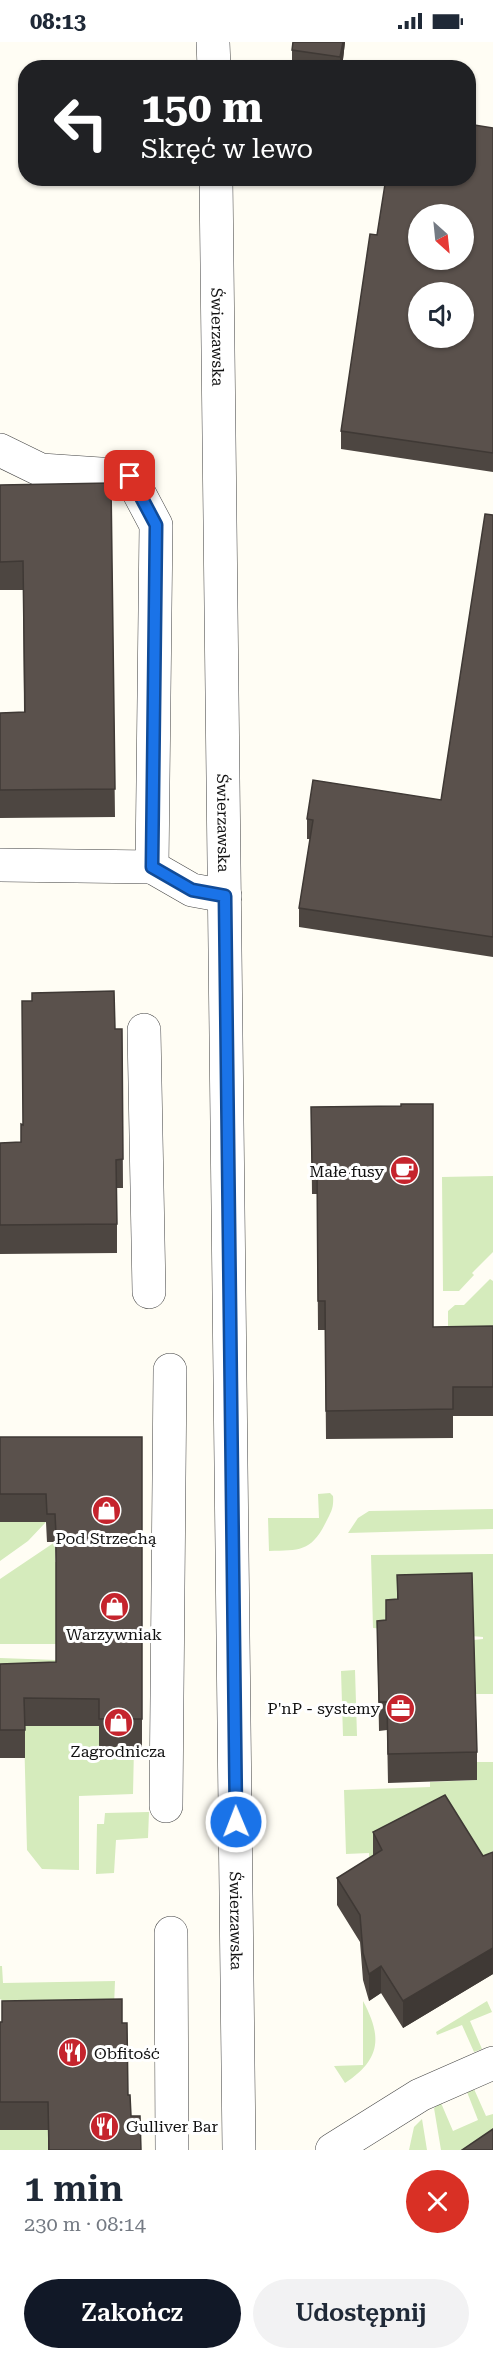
<!DOCTYPE html>
<html lang="pl">
<meta charset="utf-8">
<style>
:root{--surface:#fff;--page:#f2f2f3;--text:#1f2937;--muted:#747a83;--accent:#111827}
body{margin:0;font-family:"Roboto Serif",serif;background:var(--page);color:var(--text);height:100vh;display:flex;flex-direction:column;font-size:22px;white-space:nowrap}
*{box-sizing:border-box;margin:0}
p{font-size:20px;color:var(--muted)}
.icon{flex:none;width:33px;height:33px;fill:none;stroke:currentColor;stroke-width:2;stroke-linecap:round;stroke-linejoin:round}
.map{position:relative;height:2108px;overflow:hidden}
.drawer{display:flex;flex-direction:column;background:var(--surface);flex:1}
.drawer>*{flex:none}
.guide{position:absolute;left:18px;top:18px;width:458px;height:126px;border-radius:24px;box-shadow:0 2px 4px #0004;background:#202124;color:#fff;overflow:hidden}
.needle{width:39px;rotate:153deg}
.tools{position:absolute;left:408px;top:162px;display:grid;gap:12px}
.tools a{display:grid;place-items:center;width:66px;height:66px;border-radius:50%;background:var(--surface);box-shadow:0 2px 4px #0004;font-size:30px}
.pin{position:absolute;display:grid;place-items:center;width:51px;height:51px;color:#fff;margin:-26px;border-radius:12px;box-shadow:0 3px 9px #0006}
.me{position:absolute;width:66px;margin:-33px;rotate:359deg;stroke-linejoin:round;filter:drop-shadow(0 0 4px #0008)}
.turn{display:flex;align-items:center;gap:21px;height:126px;padding:0 24px;font-size:27px}
.turn .icon{width:78px;height:78px;stroke-width:2.5}
.turn b{display:block;font-size:42px;line-height:51px}
.round{display:grid;place-items:center;flex:none;width:63px;height:63px;border-radius:32px;background:var(--page)}
.overview{display:flex;align-items:center;justify-content:space-between;height:102px;padding:0 24px}
h1{font-size:36px;font-weight:600;line-height:45px}
.button{display:flex;gap:12px;margin-top:auto;padding:12px 24px}
.button a{flex:1;height:69px;border-radius:36px;background:var(--accent);color:#fff;font-size:24px;font-weight:600;line-height:69px;text-align:center}
.button a+a{background:var(--page);color:var(--text)}
.status{display:flex;justify-content:space-between;align-items:center;height:42px;padding:0 30px;background:var(--surface);direction:ltr}
.status svg{height:16px;fill:currentColor}
.map>svg:first-child{display:block}
.green{fill:#d5ebbc}
.lines{fill:none;stroke-linecap:round;stroke-linejoin:round}
.minor-casing{stroke:#444;stroke-width:34}
.minor{stroke:#fff;stroke-width:33}
.wall{fill:#4d4641}
.shaded-wall{fill:#3f3935}
.building{fill:#5a514c;stroke:#3f3935;stroke-width:1.5;fill-rule:evenodd}
.route-casing{stroke:#114b97;stroke-width:15}
.route{stroke:#1a73e8;stroke-width:10}
.labels{text-anchor:middle;dominant-baseline:central;stroke-width:6;stroke-linejoin:round;paint-order:stroke}
.street-label{font-size:16px;fill:#111;stroke:#fff}
.poi-label{font-size:16px;fill:#111;stroke:#fff}
</style>
<div class="status"><b>08:13</b><svg viewBox="0 0 49 12"><path d="M0 12V9h3v3zM5 12V6h3v6zM10 12V3h3v9zM15 12V0h3v12zM26 1h20v11H26zM47 4h2v5h-2z"/></svg></div>
<div class="map">
<svg width="493" height="2108" viewBox="0 0 493 2108">
<rect width="100%" height="100%" fill="#fffdf4"/>
<path class="green" d="M 493,1134 L 493,1210 L 472,1231 L 474,1233 L 459,1249 L 443,1249 L 442,1135 Z
M 490,1237 L 493,1239 L 493,1296 L 448,1296 L 448,1269 L 455,1263 L 464,1263 Z
M 330,1451 L 333,1454 C 334,1466 331,1470 326,1480 C 311,1510 300,1508 269,1509 L 268,1476 L 319,1476 L 318,1452 Z
M 493,1467 L 493,1487 L 348,1491 L 358,1476 L 369,1469 Z
M 0,1480 L 46,1480 L 28,1499 L 0,1519 Z
M 55,1500 L 55,1520 L 63,1520 L 56,1559 L 56,1602 L 0,1602 L 0,1537 Z
M 493,1512 L 493,1652 L 475,1652 L 473,1598 L 483,1597 L 483,1595 L 373,1586 L 371,1513 Z
M 0,1616 L 56,1618 L 56,1684 L 80,1684 L 99,1679 L 99,1705 L 134,1705 L 133,1752 L 79,1754 L 79,1828 L 42,1827 L 27,1808 L 23,1650 L 0,1650 Z
M 355,1628 L 357,1694 L 343,1694 L 341,1629 Z
M 477,1720 L 493,1720 L 493,1809 L 471,1822 L 370,1826 L 369,1811 L 346,1812 L 344,1748 L 430,1745 L 430,1740 L 477,1738 Z
M 149,1770 L 148,1796 L 116,1798 L 114,1831 L 96,1832 L 97,1782 L 104,1782 L 105,1771 Z
M 0,1924 L 2,1924 L 3,1941 L 115,1939 L 114,1965 L 17,1966 L 0,1957 Z
M 363,1959 C 383,1996 380,2018 345,2041 L 334,2024 L 363,2023 Z
M 487,1959 L 492,1970 L 470,1979 L 482,2007 L 474,2010 L 462,1983 L 437,1993 L 436,1990 Z
M 474,2047 L 486,2074 L 493,2072 L 493,2092 L 464,2108 L 441,2108 L 434,2066 L 441,2061 L 453,2089 L 478,2078 L 467,2050 Z
M 422,2077 L 427,2108 L 409,2108 L 414,2085 Z
M 80,2087 L 62,2108 L 0,2108 L 0,2088 Z"/>
<g class="lines">
<defs>
<g id="minor">
<path d="M 213,0 L 214,26"/>
<path id="s1" d="M 216,136 L 239,2108"/>
<path d="M 0,408 L 41,428 L 130,434 L 156,483 L 152,825 L 192,848 L 225,854"/>
<path d="M 0,823 L 152,825"/>
<path d="M 144,988 L 149,1250"/>
<path d="M 166,1764 L 170,1328"/>
<path d="M 171,1891 L 172,2108"/>
<path d="M 332,2108 L 420,2053 L 493,2021"/>
</g>
</defs>
<use href="#minor" class="minor-casing"/>
<use href="#minor" class="minor"/>
</g>
<path class="wall" d="M 293,0 L 345,0 L 342,26 L 292,26 L 292,8 Z
M 493,86 L 493,430 L 341,407 L 341,389 L 377,193 Z
M 111,441 L 115,775 L 0,776 L 0,671 L 24,670 L 23,548 L 0,548 L 0,443 Z
M 493,473 L 493,915 L 299,885 L 299,866 L 310,797 L 307,797 L 307,777 L 441,758 Z
M 115,987 L 122,987 L 123,1146 L 117,1146 L 117,1211 L 0,1212 L 0,1101 L 21,1100 L 23,1083 Z
M 311,1065 L 433,1285 L 493,1284 L 493,1374 L 453,1374 L 453,1396 L 326,1397 L 325,1288 L 318,1288 L 317,1152 L 312,1152 Z
M 0,1395 L 142,1395 L 142,1705 L 99,1705 L 99,1684 L 25,1684 L 25,1716 L 0,1716 L 0,1622 L 56,1620 L 56,1519 L 55,1500 L 47,1500 L 46,1480 L 0,1480 Z
M 397,1533 L 477,1710 L 477,1738 L 388,1741 L 387,1688 L 379,1689 L 377,1579 L 386,1578 L 386,1558 L 397,1557 Z
M 373,1790 L 483,1814 L 493,1810 L 493,1932 L 403,1986 L 381,1951 L 369,1959 L 363,1938 L 360,1900 L 337,1863 L 337,1836 L 373,1814 Z
M 0,1980 L 122,1981 L 128,2053 L 131,2074 L 141,2108 L 48,2108 L 48,2088 L 0,2088 Z"/>
<path class="shaded-wall" d="M 343,0 L 345,0 L 342,26 L 340,26 L 340,15 Z
M 493,1906 L 493,1932 L 403,1986 L 403,1959 Z
M 381,1924 L 381,1951 L 369,1959 L 369,1932 Z"/>
<path class="building" d="M 293,0 L 343,0 L 340,15 L 292,8 Z
M 468,82 L 493,86 L 493,411 L 341,389 L 370,192 L 377,193 L 386,136 L 468,136 ZM 418,172 L 464,172 L 464,218 L 418,218 ZM 418,250 L 464,250 L 464,296 L 418,296 Z
M 111,441 L 115,747 L 0,748 L 0,671 L 25,670 L 23,519 L 0,520 L 0,443 Z
M 485,472 L 493,473 L 493,895 L 299,866 L 313,778 L 307,777 L 313,738 L 441,758 Z
M 114,949 L 115,987 L 122,987 L 123,1117 L 116,1118 L 117,1182 L 0,1183 L 0,1101 L 21,1100 L 21,1082 L 23,1083 L 22,959 L 32,959 L 32,951 Z
M 401,1062 L 433,1062 L 433,1285 L 493,1284 L 493,1345 L 453,1345 L 453,1367 L 326,1369 L 325,1259 L 318,1259 L 317,1123 L 312,1124 L 311,1065 L 401,1064 Z
M 0,1395 L 142,1395 L 142,1677 L 99,1677 L 99,1657 L 24,1656 L 25,1688 L 0,1688 L 0,1622 L 56,1620 L 56,1492 L 55,1472 L 47,1472 L 46,1452 L 0,1452 Z
M 472,1531 L 477,1710 L 388,1712 L 387,1660 L 379,1660 L 377,1579 L 386,1578 L 386,1558 L 398,1557 L 397,1533 Z
M 445,1753 L 483,1814 L 493,1810 L 493,1906 L 403,1959 L 381,1924 L 369,1932 L 363,1911 L 360,1873 L 337,1836 L 382,1808 L 373,1790 Z
M 122,1957 L 122,1981 L 127,1981 L 128,2053 L 130,2053 L 131,2074 L 140,2074 L 141,2108 L 49,2108 L 48,2060 L 0,2060 L 0,1980 L 2,1980 L 2,1959 Z
M 493,2087 L 493,2108 L 462,2108 Z"/>
<g class="lines">
<defs>
<path id="route" d="M 130,434 L 156,483 L 152,825 L 192,848 L 225,854 L 236,1780"/>
</defs>
<use href="#route" class="route-casing"/>
<use href="#route" class="route"/>
</g>
<defs>
<symbol id="cafe-disc" viewBox="-11 -11 22 22"><circle r="9.5" fill="#c5242d" stroke="#fff"/><path d="M-5.5-4.5H6V0H3Q3 3.5 0 3.5H-2.5Q-5.5 3.5-5.5 0ZM3-3.2v2h1.7v-2ZM-6 4.5H4V6H-6Z" fill="#fff"/></symbol>
<symbol id="shop-disc" viewBox="-11 -11 22 22"><circle r="9.5" fill="#c5242d" stroke="#fff"/><path d="M-5-2.5h2.3a2.7 3.5 0 0 1 5.4 0H5L5.5 6h-11ZM-1.5-2.5h3a1.5 2.3 0 0 0-3 0Z" fill="#fff"/></symbol>
<symbol id="office-disc" viewBox="-11 -11 22 22"><circle r="9.5" fill="#c5242d" stroke="#fff"/><path d="M-6-3h4V-5.5h4V-3h4V5H-6ZM-1-4.5V-3h2v-1.5ZM-6 0V1H6V0Z" fill="#fff"/></symbol>
<symbol id="restaurant-disc" viewBox="-11 -11 22 22"><circle r="9.5" fill="#c5242d" stroke="#fff"/><path d="M-5-6h1v4h1v-4h1v4h1v-4h1v5L-1.5 .5V6h-2V.5L-5-1ZM5-6V6H3V1.5H1.5Q1.5-4 5-6Z" fill="#fff"/></symbol>
</defs>
<g fill-rule="evenodd">
<use href="#cafe-disc" x="388" y="1112" width="33" height="33"/>
<use href="#shop-disc" x="90" y="1452" width="33" height="33"/>
<use href="#shop-disc" x="98" y="1548" width="33" height="33"/>
<use href="#office-disc" x="384" y="1650" width="33" height="33"/>
<use href="#shop-disc" x="102" y="1664" width="33" height="33"/>
<use href="#restaurant-disc" x="56" y="1994" width="33" height="33"/>
<use href="#restaurant-disc" x="88" y="2068" width="33" height="33"/>
</g>
<g class="labels">
<g class="street-label">
<text stroke="none"><textPath href="#s1" startOffset="159">Świerzawska</textPath></text>
<text stroke="none"><textPath href="#s1" startOffset="645">Świerzawska</textPath></text>
<text stroke="none"><textPath href="#s1" startOffset="1743">Świerzawska</textPath></text>
</g>
<g class="poi-label">
<text x="384" y="1129" text-anchor="end">Małe fusy</text>
<text x="106" y="1496">Pod Strzechą</text>
<text x="114" y="1592">Warzywniak</text>
<text x="380" y="1666" text-anchor="end">P'nP - systemy</text>
<text x="118" y="1709">Zagrodnicza</text>
<text x="94" y="2011" text-anchor="start">Obfitość</text>
<text x="126" y="2084" text-anchor="start">Gulliver Bar</text>
</g>
</g>
</svg>
<div class="tools">
<a><svg class="needle" viewBox="-14 -14 28 28"><path d="M0-13l5 13h-10z" fill="#e53935"/><path d="M0 13l5-13h-10z" fill="#747a83"/></svg></a>
<a><svg class="icon" aria-label="sound" viewBox="0 0 24 24"><path d="M4 9h4l5-4v14l-5-4H4zM17 9q2 3 0 6"/></svg></a>
</div>
<div class="pin" style="left:130px;top:434px;background:#d93025"><svg class="icon" aria-label="arrive" viewBox="0 0 24 24"><path d="M6 21V4h12l-3 4 3 4H6"/></svg></div>
<svg class="me" style="left:236px;top:1780px" viewBox="-20 -20 40 40"><circle r="17" fill="#1a73e8" stroke="#fff" stroke-width="3"/><path d="M0-11L8 9 0 5-8 9z" fill="#fff"/></svg>
<div class="guide">
<div class="turn"><svg class="icon" aria-label="left" viewBox="0 0 24 24"><path d="M17 20v-9H6M10 6l-5 5 5 5"/></svg><div><b>150 m</b>Skręć w lewo</div></div>
</div>
</div>
<section class="drawer">
<div class="overview"><div><h1>1 min</h1><p>230 m · 08:14</p></div><a class="round" style="background:#d93025;color:#fff"><svg class="icon" aria-label="close" viewBox="0 0 24 24"><path d="M6 6l12 12M18 6L6 18"/></svg></a></div>
<div class="button"><a>Zakończ</a><a>Udostępnij</a></div>
</section>
